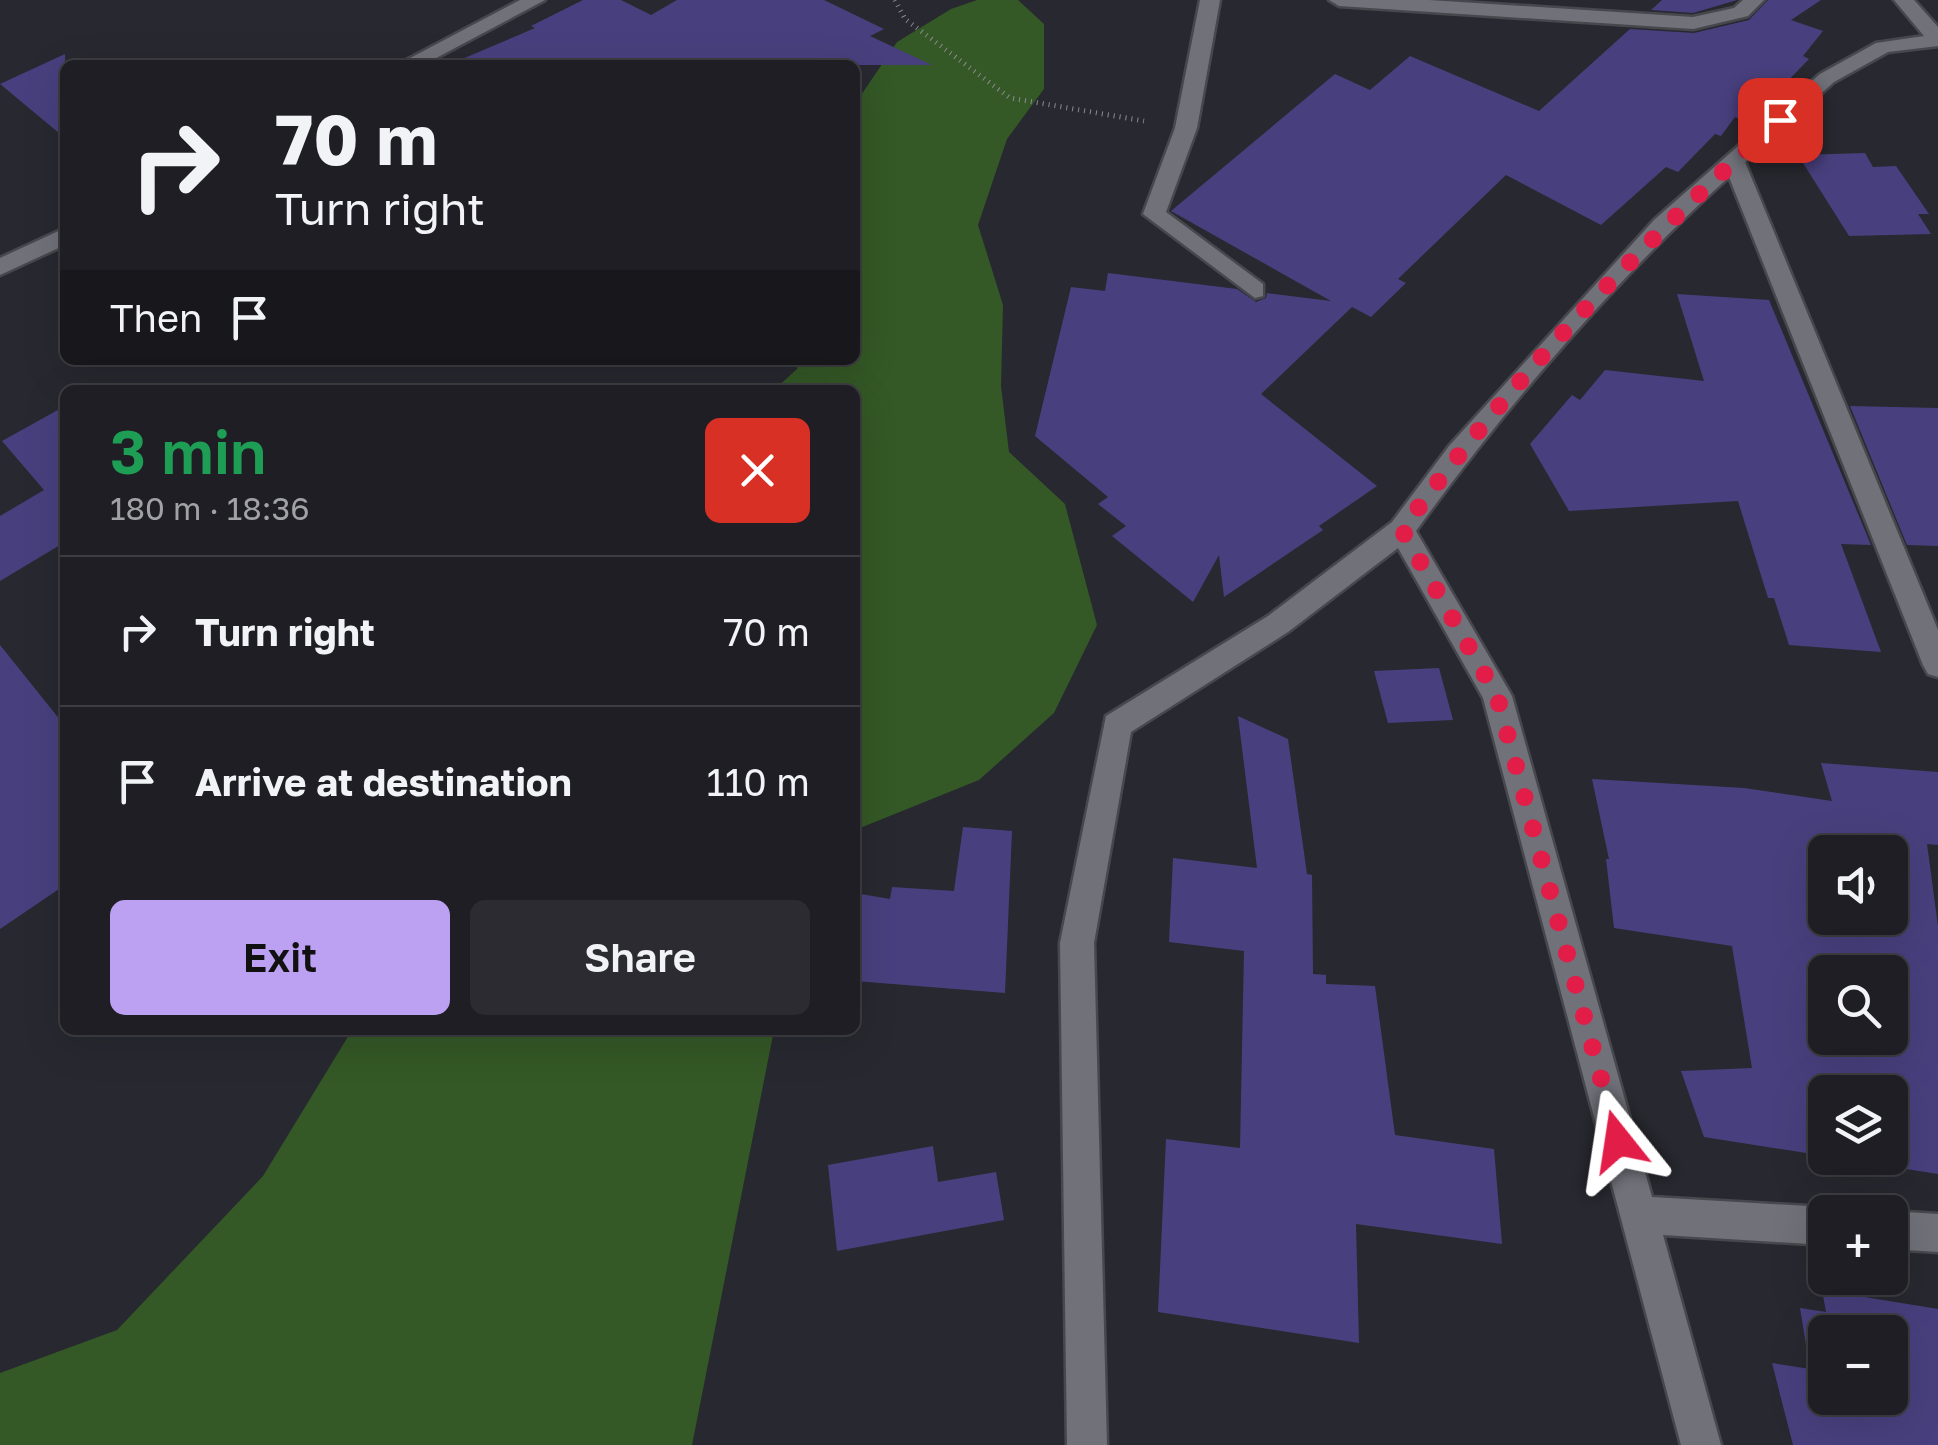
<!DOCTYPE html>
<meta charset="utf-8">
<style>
:root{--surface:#1e1e24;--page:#2b2b31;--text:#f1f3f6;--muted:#a1a2a6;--line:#3c3c41;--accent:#bca0f2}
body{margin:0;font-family:"Golos Text",sans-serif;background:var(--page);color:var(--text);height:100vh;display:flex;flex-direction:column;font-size:38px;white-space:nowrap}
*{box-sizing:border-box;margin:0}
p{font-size:32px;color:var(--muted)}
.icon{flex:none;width:55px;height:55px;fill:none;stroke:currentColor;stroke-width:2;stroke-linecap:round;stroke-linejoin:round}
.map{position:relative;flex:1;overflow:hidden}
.drawer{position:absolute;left:60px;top:385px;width:800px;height:650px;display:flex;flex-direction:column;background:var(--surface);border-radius:15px;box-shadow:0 10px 40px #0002,0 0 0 2px var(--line)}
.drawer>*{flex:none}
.banner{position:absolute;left:60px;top:60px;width:800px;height:305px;border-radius:15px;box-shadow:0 10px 40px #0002,0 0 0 2px var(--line);background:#1e1e24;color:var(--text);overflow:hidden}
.fabs{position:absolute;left:1808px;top:835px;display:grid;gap:20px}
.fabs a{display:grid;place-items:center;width:100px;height:100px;border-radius:15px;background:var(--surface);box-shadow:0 10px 40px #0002,0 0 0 2px var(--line);font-size:50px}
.pin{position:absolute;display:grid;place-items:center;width:85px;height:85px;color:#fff;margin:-42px;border-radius:20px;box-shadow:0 5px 15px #0006}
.me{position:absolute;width:110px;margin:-55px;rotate:345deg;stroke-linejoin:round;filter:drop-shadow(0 0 8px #0008)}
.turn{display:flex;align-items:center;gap:35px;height:210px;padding:0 50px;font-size:45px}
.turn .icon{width:130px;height:130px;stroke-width:2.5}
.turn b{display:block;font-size:70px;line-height:85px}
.then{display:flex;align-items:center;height:95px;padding:0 50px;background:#0003;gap:20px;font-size:38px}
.round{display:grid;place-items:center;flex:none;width:105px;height:105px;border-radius:15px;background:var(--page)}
.head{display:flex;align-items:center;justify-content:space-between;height:170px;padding:0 50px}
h1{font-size:60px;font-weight:600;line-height:75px;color:#1e9e55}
.primary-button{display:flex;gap:20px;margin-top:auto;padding:20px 50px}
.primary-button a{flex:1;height:115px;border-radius:15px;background:var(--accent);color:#111;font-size:40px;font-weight:600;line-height:115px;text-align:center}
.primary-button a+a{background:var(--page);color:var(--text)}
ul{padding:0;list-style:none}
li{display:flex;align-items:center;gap:30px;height:150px;padding:0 50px;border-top:2px solid var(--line)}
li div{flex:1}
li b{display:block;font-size:38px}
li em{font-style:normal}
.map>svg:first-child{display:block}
.green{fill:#345826}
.building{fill:#48407e;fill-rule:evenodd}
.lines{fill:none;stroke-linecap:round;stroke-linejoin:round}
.minor-casing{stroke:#47474d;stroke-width:5}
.path{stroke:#8b8b91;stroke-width:5;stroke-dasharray:1 5;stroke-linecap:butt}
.minor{fill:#71717a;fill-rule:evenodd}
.route{stroke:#e11d48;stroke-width:18;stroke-dasharray:0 32.4}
</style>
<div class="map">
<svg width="1938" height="1445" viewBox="0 0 1938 1445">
<rect width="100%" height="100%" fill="#282830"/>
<path class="green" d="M 977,0 L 1018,0 L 1044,24 L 1044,89 L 1007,139 L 978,225 L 1003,305 L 1001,386 L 1009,452 L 1065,504 L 1097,625 L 1054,713 L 979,780 L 855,830 L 855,390 L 774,390 L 797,369 L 798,360 L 855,360 L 855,104 L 897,42 L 951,9 Z
M 352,1030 L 774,1030 L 692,1445 L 0,1445 L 0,1373 L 117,1330 L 263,1176 Z"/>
<path class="building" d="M 583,0 L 621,0 L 651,15 L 677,0 L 824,0 L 884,29 L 870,36 L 932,65 L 448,65 L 535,28 L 531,26 Z
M 1662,0 L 1737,0 L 1693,13 L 1651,10 Z
M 1768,0 L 1821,0 L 1791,20 L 1823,31 L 1803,56 L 1809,59 L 1748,122 L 1735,117 L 1721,136 L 1715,134 L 1678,172 L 1666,167 L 1601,225 L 1506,175 L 1398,279 L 1406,283 L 1371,317 L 1352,307 L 1261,394 L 1377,486 L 1319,526 L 1323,530 L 1224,597 L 1219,555 L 1193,602 L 1112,536 L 1126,526 L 1098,504 L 1108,497 L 1035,436 L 1071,287 L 1105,291 L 1108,273 L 1237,289 L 1256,302 L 1266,298 L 1267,293 L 1331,301 L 1171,211 L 1335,74 L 1370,90 L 1410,56 L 1539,111 L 1630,29 L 1694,33 L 1749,20 Z
M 65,54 L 65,138 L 0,84 Z
M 1865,153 L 1873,167 L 1896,166 L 1929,214 L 1918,214 L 1931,234 L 1849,236 L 1798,155 Z
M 1677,294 L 1769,300 L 1871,545 L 1841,544 L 1881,652 L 1789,645 L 1774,598 L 1768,598 L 1738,501 L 1569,511 L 1530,444 L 1572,395 L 1580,400 L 1605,370 L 1704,381 Z
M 65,406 L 65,542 L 0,581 L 0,516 L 44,490 L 2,441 Z
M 1850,406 L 1938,408 L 1938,546 L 1907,545 Z
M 0,645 L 65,726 L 65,885 L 0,929 Z
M 1439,668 L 1453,720 L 1388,723 L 1374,671 Z
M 1238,716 L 1288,739 L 1307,874 L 1312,875 L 1313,974 L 1326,975 L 1326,984 L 1375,986 L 1395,1135 L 1494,1149 L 1502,1244 L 1356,1224 L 1359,1343 L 1158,1312 L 1166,1139 L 1240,1148 L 1244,951 L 1169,942 L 1173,858 L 1257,868 Z
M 1821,763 L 1938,772 L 1938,845 L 1927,844 L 1938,926 L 1938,1174 L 1836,1158 L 1890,1158 L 1890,1092 L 1825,1092 L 1825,1156 L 1704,1137 L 1681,1071 L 1752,1068 L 1732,946 L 1614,928 L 1606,859 L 1609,859 L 1592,779 L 1744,788 L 1832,801 ZM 1825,852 L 1890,852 L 1890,918 L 1825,918 ZM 1825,972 L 1890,972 L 1890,1038 L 1825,1038 Z
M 963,827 L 1012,831 L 1005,993 L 855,981 L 855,893 L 890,899 L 892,887 L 954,891 Z
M 933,1146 L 938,1182 L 996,1172 L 1004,1220 L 837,1251 L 828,1165 Z
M 1822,1290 L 1938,1309 L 1938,1445 L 1793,1445 L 1772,1363 L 1810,1369 L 1800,1308 L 1826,1312 ZM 1825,1332 L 1890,1332 L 1890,1398 L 1825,1398 Z"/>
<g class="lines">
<defs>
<path id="minor" d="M 520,0 L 545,0 L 423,65 L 397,65 Z
M 1200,0 L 1220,0 L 1197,128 L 1166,212 L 1263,284 L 1263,296 L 1255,298 L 1143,214 L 1175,128 Z
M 1329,0 L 1429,0 L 1693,17 L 1734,8 L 1743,0 L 1764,0 L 1748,16 L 1693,29 L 1339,6 Z
M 1894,0 L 1914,0 L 1938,27 L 1938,46 L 1888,52 L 1834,82 L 1745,162 L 1938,630 L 1938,677 L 1928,674 L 1923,665 L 1729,177 C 1615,280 1506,406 1416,531 L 1512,696 L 1652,1197 L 1825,1207 L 1838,1212 L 1825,1212 L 1825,1245 L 1663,1235 L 1721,1445 L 1681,1445 L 1483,698 L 1398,548 L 1288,632 L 1131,732 L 1094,943 L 1107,1445 L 1067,1445 L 1060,943 L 1106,716 L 1268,616 L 1392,522 L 1449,446 L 1654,220 L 1820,74 L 1876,43 L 1924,36 Z
M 65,228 L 65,245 L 0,275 L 0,258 Z
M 1890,1211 L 1938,1214 L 1938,1252 L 1890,1249 Z"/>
</defs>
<use href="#minor" class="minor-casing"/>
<path class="path" d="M 895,0 L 905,19 L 1010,98 L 1144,121"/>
<use href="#minor" class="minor"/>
</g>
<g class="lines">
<path class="route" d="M 1618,1141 L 1497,696 L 1402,530 C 1512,379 1641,243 1780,120"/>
</g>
</svg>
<div class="fabs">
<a><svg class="icon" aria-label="sound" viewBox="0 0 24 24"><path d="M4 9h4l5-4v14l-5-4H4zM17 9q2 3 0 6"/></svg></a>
<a><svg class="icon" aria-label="search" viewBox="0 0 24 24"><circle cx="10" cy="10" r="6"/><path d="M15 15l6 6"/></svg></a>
<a><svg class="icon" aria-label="layers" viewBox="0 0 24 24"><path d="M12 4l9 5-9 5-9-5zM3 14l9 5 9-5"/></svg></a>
<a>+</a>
<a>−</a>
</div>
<div class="pin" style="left:1780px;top:120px;background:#d93025"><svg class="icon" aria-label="arrive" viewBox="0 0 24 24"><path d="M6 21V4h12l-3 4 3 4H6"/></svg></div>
<svg class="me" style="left:1618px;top:1141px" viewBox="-20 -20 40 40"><path d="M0-17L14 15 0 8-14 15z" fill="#e11d48" stroke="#fff" stroke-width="4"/></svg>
<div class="banner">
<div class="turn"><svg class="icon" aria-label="right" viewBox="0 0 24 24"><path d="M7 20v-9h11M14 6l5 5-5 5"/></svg><div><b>70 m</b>Turn right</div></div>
<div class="then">Then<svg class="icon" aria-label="arrive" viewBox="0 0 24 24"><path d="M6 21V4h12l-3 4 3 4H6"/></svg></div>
</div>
<section class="drawer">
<div class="head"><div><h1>3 min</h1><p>180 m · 18:36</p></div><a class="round" style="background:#d93025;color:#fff"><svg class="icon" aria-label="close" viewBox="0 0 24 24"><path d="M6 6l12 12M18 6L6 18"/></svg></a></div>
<ul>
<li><svg class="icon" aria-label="right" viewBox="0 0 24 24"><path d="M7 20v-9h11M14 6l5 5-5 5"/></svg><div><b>Turn right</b></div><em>70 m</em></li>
<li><svg class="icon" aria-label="arrive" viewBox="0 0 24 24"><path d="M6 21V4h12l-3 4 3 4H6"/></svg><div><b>Arrive at destination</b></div><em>110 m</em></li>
</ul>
<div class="primary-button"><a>Exit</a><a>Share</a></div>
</section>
</div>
